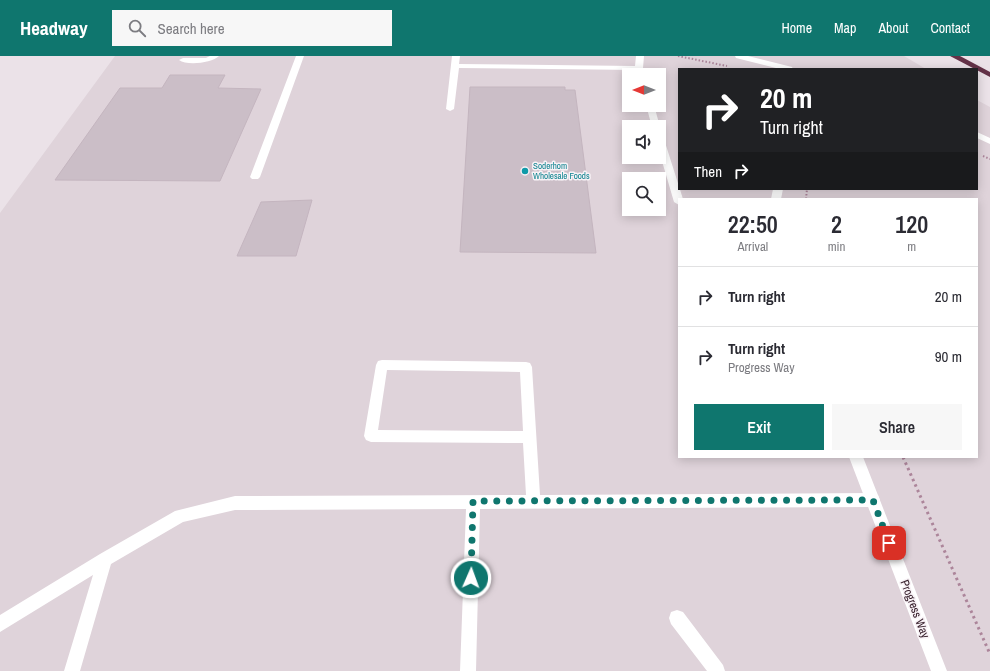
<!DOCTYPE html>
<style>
:root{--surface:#fff;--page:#f7f7f7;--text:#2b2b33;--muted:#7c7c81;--line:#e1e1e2;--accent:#0f766e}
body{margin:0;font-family:"Archivo Narrow",sans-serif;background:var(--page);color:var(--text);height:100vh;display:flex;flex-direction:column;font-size:15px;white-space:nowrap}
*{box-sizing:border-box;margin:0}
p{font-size:13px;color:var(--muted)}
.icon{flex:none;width:22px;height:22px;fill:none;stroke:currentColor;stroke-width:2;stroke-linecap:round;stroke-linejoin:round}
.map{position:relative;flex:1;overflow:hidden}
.sheet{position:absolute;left:678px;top:142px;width:300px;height:260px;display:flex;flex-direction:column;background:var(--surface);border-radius:0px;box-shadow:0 2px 10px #0003}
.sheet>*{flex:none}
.banner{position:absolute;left:678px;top:12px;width:300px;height:122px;border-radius:0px;box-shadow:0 2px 10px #0003;background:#202124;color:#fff;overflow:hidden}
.needle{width:26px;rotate:270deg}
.buttons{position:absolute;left:622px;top:12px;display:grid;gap:8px}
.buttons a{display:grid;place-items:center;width:44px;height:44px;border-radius:0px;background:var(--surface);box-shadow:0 2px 10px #0003;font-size:20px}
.pin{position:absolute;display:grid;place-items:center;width:34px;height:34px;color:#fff;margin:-17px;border-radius:8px;box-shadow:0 2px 6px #0006}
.me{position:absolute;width:44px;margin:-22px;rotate:2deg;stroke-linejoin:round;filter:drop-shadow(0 0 3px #0008)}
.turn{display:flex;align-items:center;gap:14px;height:84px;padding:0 16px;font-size:18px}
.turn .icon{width:52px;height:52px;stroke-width:2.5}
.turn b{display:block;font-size:28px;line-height:34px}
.then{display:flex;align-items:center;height:38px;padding:0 16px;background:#0003;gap:8px;font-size:15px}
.eta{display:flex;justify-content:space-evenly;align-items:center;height:68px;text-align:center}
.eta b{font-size:24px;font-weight:600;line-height:28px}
.cta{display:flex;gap:8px;margin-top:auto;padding:8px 16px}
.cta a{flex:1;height:46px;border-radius:0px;background:var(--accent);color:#fff;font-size:16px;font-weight:600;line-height:46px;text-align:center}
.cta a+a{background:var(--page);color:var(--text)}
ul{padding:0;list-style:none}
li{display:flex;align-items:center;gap:12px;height:60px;padding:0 16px;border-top:1px solid var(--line)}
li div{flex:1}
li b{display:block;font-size:15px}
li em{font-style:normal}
header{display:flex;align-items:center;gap:24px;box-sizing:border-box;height:56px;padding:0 20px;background:var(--accent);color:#fff}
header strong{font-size:19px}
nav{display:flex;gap:22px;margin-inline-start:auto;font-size:14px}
.search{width:280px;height:36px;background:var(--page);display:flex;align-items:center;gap:10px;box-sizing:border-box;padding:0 14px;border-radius:0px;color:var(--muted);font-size:15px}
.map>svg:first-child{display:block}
.built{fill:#dfd3da;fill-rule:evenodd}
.building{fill:#cbbec7;stroke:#c4b5bf}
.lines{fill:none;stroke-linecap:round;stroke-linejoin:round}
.path-far1{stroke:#ac859a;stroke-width:2;stroke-dasharray:1.5 2;stroke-linecap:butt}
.path{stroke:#ac859a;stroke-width:3;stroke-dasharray:2.5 3.5;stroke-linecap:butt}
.lane{fill:#fff;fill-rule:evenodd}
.street{fill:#fff;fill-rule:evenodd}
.highway{fill:#643248;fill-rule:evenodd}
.route{stroke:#0f766e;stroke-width:7;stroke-dasharray:0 12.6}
.culture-dot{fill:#0f9aa8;stroke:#f8f2f6;stroke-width:1.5}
.labels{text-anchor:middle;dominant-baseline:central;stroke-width:3;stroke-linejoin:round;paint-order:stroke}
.far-culture-label{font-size:9px;fill:#0d838f;stroke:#f8f2f6;text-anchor:start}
.near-street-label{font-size:12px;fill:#3a232f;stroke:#f8f2f6}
</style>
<header>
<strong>Headway</strong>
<div class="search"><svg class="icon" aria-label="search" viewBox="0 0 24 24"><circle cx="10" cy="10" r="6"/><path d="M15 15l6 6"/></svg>Search here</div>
<nav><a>Home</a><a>Map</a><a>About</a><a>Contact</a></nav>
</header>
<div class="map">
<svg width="990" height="615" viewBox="0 0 990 615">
<rect width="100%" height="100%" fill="#ebe2e8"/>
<path class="built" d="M 115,0 L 904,0 L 926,13 L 679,13 L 679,133 L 977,133 L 977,44 L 990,51 L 990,615 L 0,615 L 0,157 ZM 629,19 L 659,19 L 659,49 L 629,49 ZM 629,71 L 659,71 L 659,101 L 629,101 ZM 629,123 L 659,123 L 659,153 L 629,153 ZM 679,143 L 977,143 L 977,401 L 679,401 Z"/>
<path class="building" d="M 170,19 L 225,19 L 218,32 L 261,33 L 220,125 L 55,124 L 120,32 L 162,32 Z
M 470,31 L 565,31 L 565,34 L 575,34 L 596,197 L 460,196 Z
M 312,144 L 296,200 L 237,200 L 261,146 Z"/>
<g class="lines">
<path class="path-far1" d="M 678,0 L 727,10
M 983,100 L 990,103
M 806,143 L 807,133"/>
<path class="path" d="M 903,401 L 990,598"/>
<path class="lane" d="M 210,0 L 219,0 C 212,7 187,10 179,4 L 183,2 L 206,2 Z
M 296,0 L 304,0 L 260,121 L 258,123 L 252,123 L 250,121 Z
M 452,0 L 460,0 L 459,8 L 635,10 L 636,0 L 644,0 L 643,12 L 645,19 L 637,19 L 636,14 L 459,12 L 454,53 L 450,55 L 446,53 Z
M 646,49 L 654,49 L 660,71 L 659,73 L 659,71 L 652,71 Z
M 659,77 L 663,80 L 683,143 L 679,143 L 679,149 L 674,146 L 659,95 Z
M 382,304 L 526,306 L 530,307 L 532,311 L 540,439 L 873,437 L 878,439 L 880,444 L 878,449 L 873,451 L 480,453 L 476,615 L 460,615 L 466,453 L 235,454 L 183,466 L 111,508 L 80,615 L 64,615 L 93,519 L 0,576 L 0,559 L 100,498 L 175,455 L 235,440 L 526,439 L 523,387 L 371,386 L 366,384 L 364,380 L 376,309 L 378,305 ZM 387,314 L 520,316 L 523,375 L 378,374 Z
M 677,554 L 683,556 L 723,609 L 725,615 L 707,615 L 671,568 L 669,562 L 671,556 Z"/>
<path class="street" d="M 735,0 L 748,0 L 792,11 L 793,13 L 780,13 L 736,2 Z
M 977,76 L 990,82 L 990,88 L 977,82 Z
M 773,133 L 783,133 L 781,143 L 771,143 Z
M 849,401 L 863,401 L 947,615 L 931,615 Z"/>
<path class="highway" d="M 950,0 L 960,0 L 990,16 L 990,21 Z"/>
</g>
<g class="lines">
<path class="route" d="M 471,522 L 473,445 L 873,444 L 889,487"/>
</g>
<circle class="culture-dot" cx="525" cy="115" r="4"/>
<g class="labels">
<g class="far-culture-label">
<text x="533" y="110">Soderhom<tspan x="533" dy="10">Wholesale Foods</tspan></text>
</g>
<g class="near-street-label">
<text transform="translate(915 553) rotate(69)">Progress Way</text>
</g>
</g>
</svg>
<div class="buttons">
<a><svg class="needle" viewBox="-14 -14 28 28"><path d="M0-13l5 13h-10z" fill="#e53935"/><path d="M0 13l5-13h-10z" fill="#7c7c81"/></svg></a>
<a><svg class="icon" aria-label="sound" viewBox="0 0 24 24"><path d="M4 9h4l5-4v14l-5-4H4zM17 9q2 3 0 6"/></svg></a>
<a><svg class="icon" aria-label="search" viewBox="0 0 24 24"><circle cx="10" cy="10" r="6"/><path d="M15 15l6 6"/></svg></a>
</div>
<div class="pin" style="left:889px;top:487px;background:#d93025"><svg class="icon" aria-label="arrive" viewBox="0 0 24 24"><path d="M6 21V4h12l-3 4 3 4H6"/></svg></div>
<svg class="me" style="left:471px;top:522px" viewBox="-20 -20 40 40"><circle r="17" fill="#0f766e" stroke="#fff" stroke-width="3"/><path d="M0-11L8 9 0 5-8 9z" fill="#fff"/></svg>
<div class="banner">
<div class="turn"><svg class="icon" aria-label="right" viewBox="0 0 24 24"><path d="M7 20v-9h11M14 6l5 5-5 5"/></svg><div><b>20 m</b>Turn right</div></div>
<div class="then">Then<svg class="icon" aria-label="right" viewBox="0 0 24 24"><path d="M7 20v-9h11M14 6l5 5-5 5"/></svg></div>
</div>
<section class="sheet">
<div class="eta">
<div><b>22:50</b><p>Arrival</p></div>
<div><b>2</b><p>min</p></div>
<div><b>120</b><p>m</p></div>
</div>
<ul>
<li><svg class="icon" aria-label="right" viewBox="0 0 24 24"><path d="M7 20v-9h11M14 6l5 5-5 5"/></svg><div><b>Turn right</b></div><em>20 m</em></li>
<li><svg class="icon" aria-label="right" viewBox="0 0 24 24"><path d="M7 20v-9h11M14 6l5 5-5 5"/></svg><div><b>Turn right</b><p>Progress Way</p></div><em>90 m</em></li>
</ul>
<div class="cta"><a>Exit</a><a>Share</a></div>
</section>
</div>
